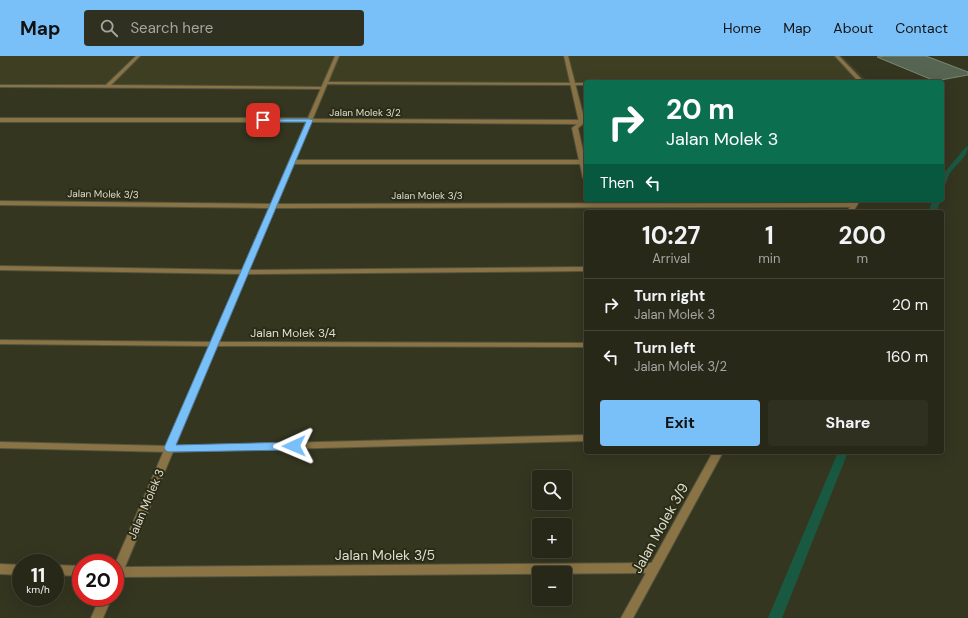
<!DOCTYPE html>
<meta charset="utf-8">
<style>
:root{--surface:#282818;--page:#303021;--text:#f1f3f6;--muted:#a5a6a2;--line:#444437;--accent:#79bff8}
body{margin:0;font-family:"DM Sans",sans-serif;background:var(--page);color:var(--text);height:100vh;display:flex;flex-direction:column;font-size:15px;white-space:nowrap}
*{box-sizing:border-box;margin:0}
p{font-size:13px;color:var(--muted)}
.icon{flex:none;width:22px;height:22px;fill:none;stroke:currentColor;stroke-width:2;stroke-linecap:round;stroke-linejoin:round}
.map{position:relative;flex:1;overflow:hidden}
.details{position:absolute;left:584px;top:154px;width:360px;height:244px;display:flex;flex-direction:column;background:var(--surface);border-radius:4px;box-shadow:0 4px 16px #0002,0 0 0 1px var(--line)}
.details>*{flex:none}
.banner{position:absolute;left:584px;top:24px;width:360px;height:122px;border-radius:4px;box-shadow:0 4px 16px #0002,0 0 0 1px var(--line);background:#0b6e4f;color:#fff;overflow:hidden}
.controls{position:absolute;left:532px;top:414px;display:grid;gap:8px}
.controls a{display:grid;place-items:center;width:40px;height:40px;border-radius:4px;background:var(--surface);box-shadow:0 4px 16px #0002,0 0 0 1px var(--line);font-size:20px}
.speed{position:absolute;left:12px;top:498px;display:flex;gap:8px;font-size:20px;font-weight:700;text-align:center}
.speed>*{display:grid;place-content:center;width:52px;height:52px;border-radius:50%;background:var(--surface);box-shadow:0 4px 16px #0002,0 0 0 1px var(--line);line-height:1}
.speed small{font-size:10px;font-weight:400}
.speed .limit{border:6px solid #d22;background:#fff;color:#111}
.pin{position:absolute;display:grid;place-items:center;width:34px;height:34px;color:#fff;margin:-17px;border-radius:8px;box-shadow:0 2px 6px #0006}
.me{position:absolute;width:44px;margin:-22px;rotate:269deg;stroke-linejoin:round;filter:drop-shadow(0 0 3px #0008)}
.turn{display:flex;align-items:center;gap:14px;height:84px;padding:0 16px;font-size:18px}
.turn .icon{width:52px;height:52px;stroke-width:2.5}
.turn b{display:block;font-size:28px;line-height:34px}
.then{display:flex;align-items:center;height:38px;padding:0 16px;background:#0003;gap:8px;font-size:15px}
.eta{display:flex;justify-content:space-evenly;align-items:center;height:68px;text-align:center}
.eta b{font-size:24px;font-weight:700;line-height:28px}
.primary-button{display:flex;gap:8px;margin-top:auto;padding:8px 16px}
.primary-button a{flex:1;height:46px;border-radius:4px;background:var(--accent);color:#111;font-size:16px;font-weight:700;line-height:46px;text-align:center}
.primary-button a+a{background:var(--page);color:var(--text)}
ul{padding:0;list-style:none}
li{display:flex;align-items:center;gap:12px;height:52px;padding:0 16px;border-top:1px solid var(--line)}
li div{flex:1}
li b{display:block;font-size:15px}
li em{font-style:normal}
header{display:flex;align-items:center;gap:24px;box-sizing:border-box;height:56px;padding:0 20px;background:var(--accent);color:#111}
header strong{font-size:19px}
nav{display:flex;gap:22px;margin-inline-start:auto;font-size:14px}
.search{width:280px;height:36px;background:var(--page);display:flex;align-items:center;gap:10px;box-sizing:border-box;padding:0 14px;border-radius:4px;color:var(--muted);font-size:15px}
.map>svg:first-child{display:block}
.built{fill:#3e3f22}
.lines{fill:none;stroke-linecap:round;stroke-linejoin:round}
.stream{fill:#195941;fill-rule:evenodd}
.building{fill:#566551;stroke:#798973}
.service-casing{stroke:#535440;stroke-width:2}
.minor-casing{stroke:#535440;stroke-width:2}
.service{fill:#8a7345;fill-rule:evenodd}
.minor{fill:#8a7345;fill-rule:evenodd}
.route{fill:#79bff8;stroke:#4f7ca1}
.labels{text-anchor:middle;dominant-baseline:central;stroke-width:4;stroke-linejoin:round;paint-order:stroke}
.far-street-label{font-size:10px;fill:#ddded1;stroke:#2b2c16}
.street-label{font-size:12px;fill:#ddded1;stroke:#2b2c16}
.near-street-label{font-size:14px;fill:#ddded1;stroke:#2b2c16}
</style>
<header>
<strong>Map</strong>
<div class="search"><svg class="icon" aria-label="search" viewBox="0 0 24 24"><circle cx="10" cy="10" r="6"/><path d="M15 15l6 6"/></svg>Search here</div>
<nav><a>Home</a><a>Map</a><a>About</a><a>Contact</a></nav>
</header>
<div class="map">
<svg width="968" height="562" viewBox="0 0 968 562">
<rect width="100%" height="100%" fill="#353620"/>
<path class="built" d="M 0,0 L 842,0 L 869,26 L 586,26 L 586,30 L 0,30 Z"/>
<g class="lines">
<path class="stream" d="M 968,90 C 968,101 956,108 950,117 C 947,122 947,129 942,131 L 943,118 L 966,91 Z
M 933,144 L 941,144 L 936,156 L 928,156 Z
M 838,396 L 848,396 L 782,562 L 768,562 Z"/>
</g>
<path class="building" d="M 885,0 L 926,0 L 968,16 L 968,19 L 935,25 L 877,1 Z"/>
<g class="lines">
<defs>
<path id="service" d="M 136,0 L 140,0 L 111,29 L 323,31 L 325,32 L 323,33 L 0,31 L 0,29 L 106,29 Z
M 835,0 L 839,0 L 864,26 L 859,26 Z
M 324,26 L 586,27 L 586,29 L 326,28 L 324,28 Z
M 308,63 L 586,64 L 586,68 L 583,68 L 578,72 L 585,104 L 586,104 L 586,124 L 583,122 L 580,108 L 292,108 L 289,106 L 292,104 L 579,104 L 572,72 L 577,68 L 310,66 L 307,64 Z
M 854,144 L 860,144 L 853,156 L 847,156 Z
M 0,210 L 245,214 L 586,211 L 586,215 L 245,218 L 0,214 Z
M 586,379 L 586,385 L 169,396 L 0,392 L 0,386 L 169,390 Z
M 713,396 L 723,396 L 633,562 L 621,562 Z"/>
<path id="minor" d="M 335,0 L 339,0 L 277,148 L 854,147 L 857,149 L 854,151 L 275,152 L 219,286 L 586,287 L 586,291 L 217,290 L 125,511 L 654,507 L 658,509 L 659,512 L 658,515 L 654,517 L 121,521 L 119,524 L 115,526 L 115,508 L 209,290 L 0,288 L 0,284 L 211,286 L 269,152 L 0,149 L 0,145 L 271,148 L 306,66 L 0,66 L 0,62 L 308,62 Z
M 564,0 L 568,0 L 585,66 L 584,67 L 579,66 Z
M 0,508 L 21,509 L 21,519 L 0,518 Z
M 55,509 L 81,510 L 81,520 L 55,519 Z
M 100,541 L 112,541 L 103,562 L 91,562 Z"/>
</defs>
<use href="#service" class="service-casing"/>
<use href="#minor" class="minor-casing"/>
<use href="#service" class="service"/>
<use href="#minor" class="minor"/>
</g>
<path class="route" d="M 261,63 L 310,63 L 313,64 L 176,389 L 294,386 L 298,387 L 299,390 L 298,393 L 294,394 L 169,396 L 166,395 L 164,392 L 306,66 L 263,66 L 260,64 Z"/>
<g class="labels">
<g class="far-street-label">
<text x="365" y="56">Jalan Molek 3/2</text>
<text transform="translate(103 138) rotate(1)">Jalan Molek 3/3</text>
<text x="427" y="139">Jalan Molek 3/3</text>
</g>
<g class="street-label">
<text x="293" y="277">Jalan Molek 3/4</text>
<text transform="translate(146 448) rotate(-67)">Jalan Molek 3</text>
</g>
<g class="near-street-label">
<text transform="translate(660 472) rotate(-61)">Jalan Molek 3/9</text>
<text x="385" y="499">Jalan Molek 3/5</text>
</g>
</g>
</svg>
<div class="controls">
<a><svg class="icon" aria-label="search" viewBox="0 0 24 24"><circle cx="10" cy="10" r="6"/><path d="M15 15l6 6"/></svg></a>
<a>+</a>
<a>−</a>
</div>
<div class="speed"><div>11<small>km/h</small></div><div class="limit">20</div></div>
<div class="pin" style="left:263px;top:64px;background:#d93025"><svg class="icon" aria-label="arrive" viewBox="0 0 24 24"><path d="M6 21V4h12l-3 4 3 4H6"/></svg></div>
<svg class="me" style="left:294px;top:390px" viewBox="-20 -20 40 40"><path d="M0-17L14 15 0 8-14 15z" fill="#79bff8" stroke="#fff" stroke-width="4"/></svg>
<div class="banner">
<div class="turn"><svg class="icon" aria-label="right" viewBox="0 0 24 24"><path d="M7 20v-9h11M14 6l5 5-5 5"/></svg><div><b>20 m</b>Jalan Molek 3</div></div>
<div class="then">Then<svg class="icon" aria-label="left" viewBox="0 0 24 24"><path d="M17 20v-9H6M10 6l-5 5 5 5"/></svg></div>
</div>
<section class="details">
<div class="eta">
<div><b>10:27</b><p>Arrival</p></div>
<div><b>1</b><p>min</p></div>
<div><b>200</b><p>m</p></div>
</div>
<ul>
<li><svg class="icon" aria-label="right" viewBox="0 0 24 24"><path d="M7 20v-9h11M14 6l5 5-5 5"/></svg><div><b>Turn right</b><p>Jalan Molek 3</p></div><em>20 m</em></li>
<li><svg class="icon" aria-label="left" viewBox="0 0 24 24"><path d="M17 20v-9H6M10 6l-5 5 5 5"/></svg><div><b>Turn left</b><p>Jalan Molek 3/2</p></div><em>160 m</em></li>
</ul>
<div class="primary-button"><a>Exit</a><a>Share</a></div>
</section>
</div>
